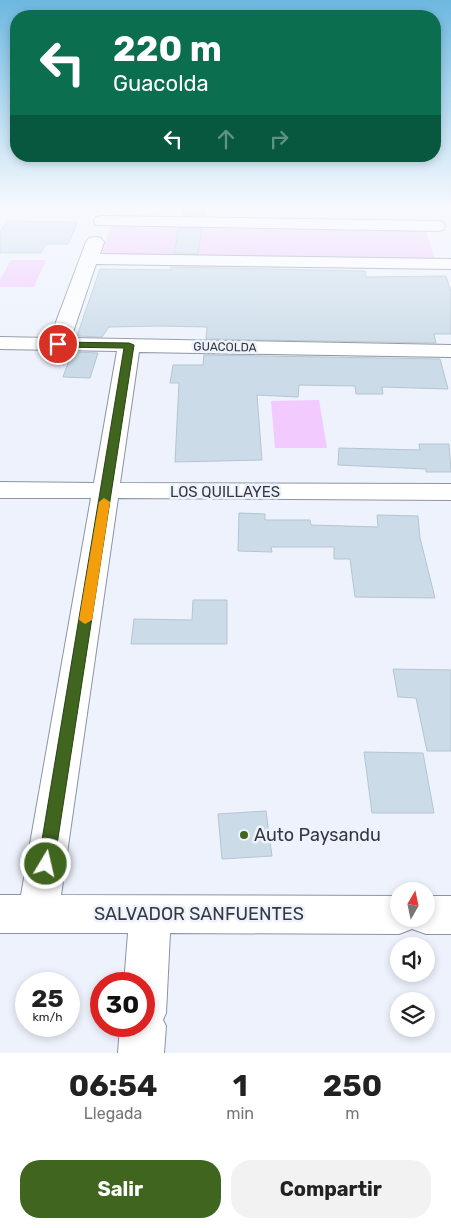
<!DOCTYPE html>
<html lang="es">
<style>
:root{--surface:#fff;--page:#f2f2f2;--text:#222;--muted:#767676;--accent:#40651f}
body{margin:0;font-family:Rubik,sans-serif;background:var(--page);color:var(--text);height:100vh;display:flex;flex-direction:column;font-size:19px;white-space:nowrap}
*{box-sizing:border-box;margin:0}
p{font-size:16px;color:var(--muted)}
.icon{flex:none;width:28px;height:28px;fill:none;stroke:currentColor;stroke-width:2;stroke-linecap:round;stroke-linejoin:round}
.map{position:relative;height:1053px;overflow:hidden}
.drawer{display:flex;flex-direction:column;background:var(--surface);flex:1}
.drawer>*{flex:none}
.hud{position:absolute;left:10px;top:10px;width:431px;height:152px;border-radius:20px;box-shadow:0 2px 8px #0003;background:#0b6e4f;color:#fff;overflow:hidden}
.needle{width:32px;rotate:9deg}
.buttons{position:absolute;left:390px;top:882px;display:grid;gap:10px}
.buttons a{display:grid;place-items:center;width:45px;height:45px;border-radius:50%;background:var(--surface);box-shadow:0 2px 8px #0003;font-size:25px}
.speed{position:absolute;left:15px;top:972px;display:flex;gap:10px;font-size:25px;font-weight:700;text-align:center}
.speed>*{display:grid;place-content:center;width:65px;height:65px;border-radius:50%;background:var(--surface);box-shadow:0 2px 8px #0003;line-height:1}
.speed small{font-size:12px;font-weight:400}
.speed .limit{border:8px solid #d22;background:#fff;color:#111}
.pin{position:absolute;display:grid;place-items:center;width:42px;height:42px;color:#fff;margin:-21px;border:2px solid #fff;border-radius:50%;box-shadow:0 1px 5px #0007}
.me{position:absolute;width:55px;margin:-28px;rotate:9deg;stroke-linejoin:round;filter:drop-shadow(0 0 4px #0008)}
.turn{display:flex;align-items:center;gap:18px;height:105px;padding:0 20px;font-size:22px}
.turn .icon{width:65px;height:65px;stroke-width:2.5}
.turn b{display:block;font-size:35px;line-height:42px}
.lanes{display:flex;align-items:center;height:48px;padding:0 20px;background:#0003;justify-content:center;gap:25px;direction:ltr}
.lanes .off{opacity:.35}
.eta{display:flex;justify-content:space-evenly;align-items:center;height:85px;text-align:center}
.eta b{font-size:30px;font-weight:700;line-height:35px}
.cta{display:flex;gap:10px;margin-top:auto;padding:10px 20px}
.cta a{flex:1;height:58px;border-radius:20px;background:var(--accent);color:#fff;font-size:20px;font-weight:700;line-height:58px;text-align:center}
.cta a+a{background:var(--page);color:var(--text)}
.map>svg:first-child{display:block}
.green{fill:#f2cafd}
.building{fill:#cbdce8;stroke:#b4c5d1}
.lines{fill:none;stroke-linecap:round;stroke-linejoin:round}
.minor-casing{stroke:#8c94a3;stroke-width:2}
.minor{fill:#fff;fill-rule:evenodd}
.route{fill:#40651f;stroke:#2a4214}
.slow{fill:#f59e0b}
.poi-dot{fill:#40651f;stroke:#edf2fc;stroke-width:2}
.labels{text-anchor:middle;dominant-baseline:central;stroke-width:5;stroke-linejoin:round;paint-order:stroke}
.far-street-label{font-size:12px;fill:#35383e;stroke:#edf2fc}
.street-label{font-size:15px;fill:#35383e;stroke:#edf2fc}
.near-poi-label{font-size:18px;fill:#35383e;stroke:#edf2fc;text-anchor:start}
.near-street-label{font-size:18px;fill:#35383e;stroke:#edf2fc}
</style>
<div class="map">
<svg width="451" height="1053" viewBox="0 0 451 1053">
<rect width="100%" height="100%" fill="#edf2fc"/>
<path class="green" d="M 112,224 L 425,228 L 436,262 L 100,256 Z
M 11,260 L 46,260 L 34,287 L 0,287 L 0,280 Z
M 319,400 L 327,448 L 275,448 L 271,401 Z"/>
<path class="building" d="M 183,208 L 205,208 L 204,216 L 182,215 Z
M 7,221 L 78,222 L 68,244 L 46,244 L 41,253 L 0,253 L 0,232 Z
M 179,228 L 202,229 L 198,254 L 174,253 Z
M 171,267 L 365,271 L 366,277 L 446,276 L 451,292 L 451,334 L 434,334 L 436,343 L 206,339 L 207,327 L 159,326 L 109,327 L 102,337 L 77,336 L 100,269 L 171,270 Z
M 72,352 L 98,353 L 90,378 L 63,377 Z
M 204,355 L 440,359 L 448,389 L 382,387 L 383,394 L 356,394 L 355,386 L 299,385 L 298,397 L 257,395 L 262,460 L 175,462 L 179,383 L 170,383 L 173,365 L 203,365 Z
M 419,444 L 449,444 L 451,472 L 426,472 L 426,469 L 338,465 L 339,448 L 420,450 Z
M 239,513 L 265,514 L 265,520 L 310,520 L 311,525 L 378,527 L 377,515 L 418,516 L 420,538 L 435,598 L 355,597 L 350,559 L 334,559 L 334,547 L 271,547 L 272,552 L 238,551 Z
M 193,600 L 227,600 L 227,644 L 131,644 L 134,619 L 192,620 Z
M 393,669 L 451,670 L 451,751 L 427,751 L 416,698 L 398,697 Z
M 364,752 L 423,753 L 434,813 L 372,813 Z
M 266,811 L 272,856 L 222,859 L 218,814 Z"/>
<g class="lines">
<defs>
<path id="minor" d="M 102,216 L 437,221 L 443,222 L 445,226 L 443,230 L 437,231 L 96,225 L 94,221 L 96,217 Z
M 95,237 L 101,238 L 104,242 L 100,254 L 451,259 L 451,269 L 96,264 L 71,338 L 451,345 L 451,357 L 139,352 L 120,483 L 451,484 L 451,500 L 118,498 L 61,895 L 399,896 L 399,919 L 426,919 L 426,896 L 451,896 L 451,934 L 426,934 L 412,929 L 399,934 L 170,933 L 166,1013 L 163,1020 L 166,1026 L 164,1053 L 118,1053 L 120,1026 L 144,1026 L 144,984 L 124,984 L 128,933 L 0,933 L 0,895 L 21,895 L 91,498 L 0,498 L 0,482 L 94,483 L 117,351 L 0,349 L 0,337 L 50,338 L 86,242 L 89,238 Z"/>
</defs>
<use href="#minor" class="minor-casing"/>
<use href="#minor" class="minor"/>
</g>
<linearGradient id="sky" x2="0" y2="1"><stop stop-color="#6db8e0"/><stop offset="0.58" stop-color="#f7f9fe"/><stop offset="1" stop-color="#f7f9fe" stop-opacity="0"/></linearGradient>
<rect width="451" height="356" fill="url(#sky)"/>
<path class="route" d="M 55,342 L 129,343 L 134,345 L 54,864 L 52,869 L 46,871 L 40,869 L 38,864 L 124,348 L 58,347 L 53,344 Z"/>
<path class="slow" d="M 104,498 L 110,502 L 92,620 L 85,624 L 79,620 L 99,502 Z"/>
<circle class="poi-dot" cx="244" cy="835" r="5"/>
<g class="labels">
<g class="far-street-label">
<text transform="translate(225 347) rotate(1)">GUACOLDA</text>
</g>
<g class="street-label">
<text x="225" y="492">LOS QUILLAYES</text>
</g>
<g class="near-poi-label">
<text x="254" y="835">Auto Paysandu</text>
</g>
<g class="near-street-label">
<text x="199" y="914">SALVADOR SANFUENTES</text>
</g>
</g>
</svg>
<div class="buttons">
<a><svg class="needle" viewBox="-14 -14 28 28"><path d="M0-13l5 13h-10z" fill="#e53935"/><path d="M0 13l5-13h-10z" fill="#767676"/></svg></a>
<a><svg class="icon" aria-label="sound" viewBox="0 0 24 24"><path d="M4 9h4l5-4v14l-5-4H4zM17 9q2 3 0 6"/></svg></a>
<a><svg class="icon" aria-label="layers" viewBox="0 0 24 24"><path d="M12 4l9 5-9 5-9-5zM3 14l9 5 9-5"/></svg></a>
</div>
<div class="speed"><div>25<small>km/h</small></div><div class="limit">30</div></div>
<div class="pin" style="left:58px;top:344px;background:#d93025"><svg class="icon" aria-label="arrive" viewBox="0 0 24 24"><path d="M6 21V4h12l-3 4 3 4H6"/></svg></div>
<svg class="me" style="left:46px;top:864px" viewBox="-20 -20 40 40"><circle r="17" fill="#40651f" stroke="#fff" stroke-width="3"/><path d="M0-11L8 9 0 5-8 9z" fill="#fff"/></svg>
<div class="hud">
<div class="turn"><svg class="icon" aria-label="left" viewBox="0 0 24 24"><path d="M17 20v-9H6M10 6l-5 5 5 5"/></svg><div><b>220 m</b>Guacolda</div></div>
<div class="lanes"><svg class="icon" aria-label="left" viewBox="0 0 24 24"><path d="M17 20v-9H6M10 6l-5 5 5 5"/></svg><svg class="icon off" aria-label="ahead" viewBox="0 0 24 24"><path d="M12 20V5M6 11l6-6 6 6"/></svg><svg class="icon off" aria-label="right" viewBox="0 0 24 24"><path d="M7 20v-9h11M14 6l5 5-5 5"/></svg></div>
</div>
</div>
<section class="drawer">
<div class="eta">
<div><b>06:54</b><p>Llegada</p></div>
<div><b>1</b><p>min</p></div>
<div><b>250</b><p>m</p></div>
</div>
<div class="cta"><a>Salir</a><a>Compartir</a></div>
</section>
